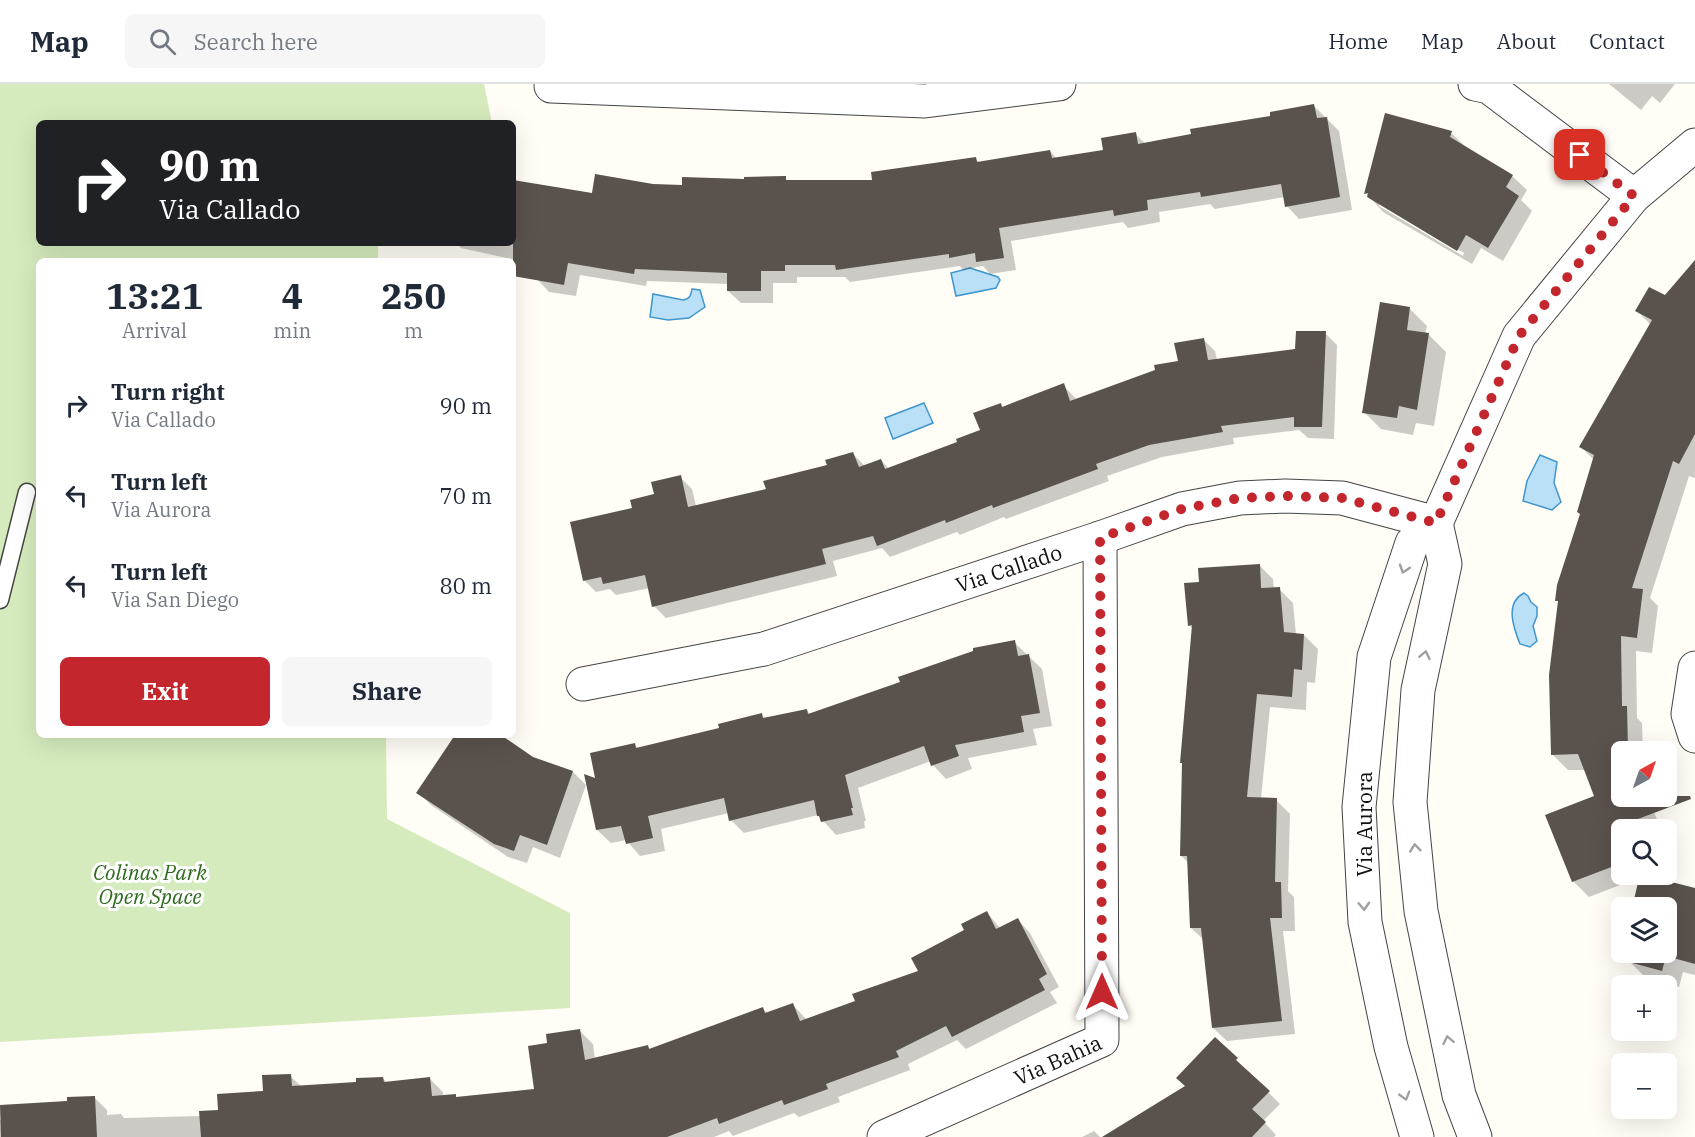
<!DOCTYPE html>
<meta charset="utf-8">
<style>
:root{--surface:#fff;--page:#f6f6f7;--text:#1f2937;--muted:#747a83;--line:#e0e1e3;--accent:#c4262e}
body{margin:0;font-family:"IBM Plex Serif",serif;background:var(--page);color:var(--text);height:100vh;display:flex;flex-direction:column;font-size:22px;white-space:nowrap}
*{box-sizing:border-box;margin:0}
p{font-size:20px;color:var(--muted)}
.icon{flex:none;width:33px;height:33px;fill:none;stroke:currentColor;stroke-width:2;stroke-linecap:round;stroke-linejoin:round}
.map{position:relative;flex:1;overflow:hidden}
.sheet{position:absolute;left:36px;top:174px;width:480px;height:480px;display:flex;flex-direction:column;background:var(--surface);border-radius:9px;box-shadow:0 6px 24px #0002}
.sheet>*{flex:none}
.hud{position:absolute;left:36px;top:36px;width:480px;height:126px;border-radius:9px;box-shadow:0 6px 24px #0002;background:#202124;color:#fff;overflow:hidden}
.needle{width:39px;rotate:40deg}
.controls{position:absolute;left:1611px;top:657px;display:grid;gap:12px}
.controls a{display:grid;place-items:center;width:66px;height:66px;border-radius:9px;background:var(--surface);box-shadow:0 6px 24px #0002;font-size:30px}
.pin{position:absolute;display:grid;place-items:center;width:51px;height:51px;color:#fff;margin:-26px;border-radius:12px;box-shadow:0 3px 9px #0006}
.me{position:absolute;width:66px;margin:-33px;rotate:0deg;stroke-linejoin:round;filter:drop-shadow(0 0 4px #0008)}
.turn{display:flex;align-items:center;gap:21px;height:126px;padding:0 24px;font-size:27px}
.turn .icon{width:78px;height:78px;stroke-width:2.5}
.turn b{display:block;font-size:42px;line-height:51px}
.eta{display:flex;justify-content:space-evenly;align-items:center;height:102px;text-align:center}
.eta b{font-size:36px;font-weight:800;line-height:42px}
.cta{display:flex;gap:12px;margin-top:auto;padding:12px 24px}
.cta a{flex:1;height:69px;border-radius:9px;background:var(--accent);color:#fff;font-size:24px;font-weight:800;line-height:69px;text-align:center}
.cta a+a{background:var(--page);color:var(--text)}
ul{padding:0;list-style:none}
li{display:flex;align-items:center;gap:18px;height:90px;padding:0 24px}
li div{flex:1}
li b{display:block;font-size:22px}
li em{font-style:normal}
header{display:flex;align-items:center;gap:36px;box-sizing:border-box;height:84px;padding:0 30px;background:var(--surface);border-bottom:2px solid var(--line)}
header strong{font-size:28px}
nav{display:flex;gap:33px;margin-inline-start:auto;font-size:21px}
.search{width:420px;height:54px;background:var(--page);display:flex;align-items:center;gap:15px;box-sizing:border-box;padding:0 21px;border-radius:9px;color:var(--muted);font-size:22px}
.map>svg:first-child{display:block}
.green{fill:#d5ebbd}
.water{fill:#b9e0f7;stroke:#3f96cf;stroke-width:1.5}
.shadow{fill:#0003;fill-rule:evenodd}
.building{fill:#5a524d}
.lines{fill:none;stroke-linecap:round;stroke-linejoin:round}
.service-casing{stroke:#444;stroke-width:19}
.minor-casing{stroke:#444;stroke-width:35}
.tertiary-casing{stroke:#444;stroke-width:35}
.service{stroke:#fff;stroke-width:16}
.minor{stroke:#fff;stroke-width:33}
.tertiary{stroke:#fff;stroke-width:33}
.oneway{stroke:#a0a0a0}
.route{stroke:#c4262e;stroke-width:10;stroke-dasharray:0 18}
.labels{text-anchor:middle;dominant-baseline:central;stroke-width:6;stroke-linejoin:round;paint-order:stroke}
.street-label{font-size:21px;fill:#111;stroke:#fff}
.park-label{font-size:21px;font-style:italic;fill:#2f6b1f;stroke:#fff}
</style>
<header>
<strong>Map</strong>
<div class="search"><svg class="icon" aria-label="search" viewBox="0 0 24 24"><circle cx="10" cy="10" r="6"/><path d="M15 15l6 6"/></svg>Search here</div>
<nav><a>Home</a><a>Map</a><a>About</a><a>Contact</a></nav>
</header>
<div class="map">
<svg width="1695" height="1053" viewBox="0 0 1695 1053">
<rect width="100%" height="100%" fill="#fffdf5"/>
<path class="green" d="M 0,0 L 484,0 L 492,39 L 39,39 L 39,159 L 378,159 L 378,177 L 39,177 L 39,651 L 386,651 L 387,735 L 570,829 L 570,924 L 0,958 Z"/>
<path class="water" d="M 970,184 L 998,193 L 1000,196 L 996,204 L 956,212 L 951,189 Z
M 692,205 L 700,206 L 705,223 L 689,234 L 668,236 L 650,233 L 653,210 L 683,216 C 690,215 691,211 692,205 Z
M 924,319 L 933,339 L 893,355 L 885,334 Z
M 1540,371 L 1557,378 L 1554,399 L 1561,418 L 1552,426 L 1523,417 L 1527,397 Z
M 1524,509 L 1528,512 L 1531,518 L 1537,523 L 1537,532 L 1533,542 L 1537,557 L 1530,563 L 1520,560 C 1514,545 1504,519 1524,509 Z"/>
<path class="shadow" d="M 1609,0 L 1675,0 L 1660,19 L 1652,12 L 1641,26 Z
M 1314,22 L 1339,47 L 1352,126 L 1299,135 L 1287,122 L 1285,113 L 1215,125 L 1210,120 L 1159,128 L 1160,138 L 1128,144 L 1123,138 L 1011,157 L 1016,186 L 990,190 L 983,182 L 963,186 L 960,182 L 850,198 L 845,193 L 797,193 L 797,199 L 773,199 L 773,219 L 741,219 L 728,207 L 728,200 L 647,197 L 646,202 L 580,191 L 576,212 L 549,208 L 520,177 L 461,164 L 456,159 L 513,159 L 513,98 L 593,111 L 653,101 L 683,103 L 785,94 L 789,98 L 874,97 L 976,75 L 980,79 L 1050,67 L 1057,75 L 1105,67 L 1135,50 L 1146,60 L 1272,34 Z
M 1451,49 L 1466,63 L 1512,92 L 1527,106 L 1521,116 L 1532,127 L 1503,177 L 1481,164 L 1472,180 L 1383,128 L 1366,109 ZM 1379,119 L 1464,169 L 1463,172 L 1379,122 Z
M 1695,178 L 1695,394 L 1689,392 L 1650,514 L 1658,522 L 1652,569 L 1636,567 L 1637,634 L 1642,639 L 1643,668 L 1622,668 L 1622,712 L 1648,712 L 1661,746 L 1622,746 L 1622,790 L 1642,790 L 1695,805 L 1695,891 L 1683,888 L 1679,903 L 1647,895 L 1630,878 L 1666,868 L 1666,824 L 1641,793 L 1589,813 L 1573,797 L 1595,713 L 1585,686 L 1568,686 L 1552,670 L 1559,519 L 1557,516 L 1581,431 L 1594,376 L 1581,363 L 1651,241 L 1637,227 L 1665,213 Z
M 1410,225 L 1427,242 L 1425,250 L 1429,251 L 1446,268 L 1434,342 L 1416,339 L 1413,351 L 1381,345 L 1364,328 Z
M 1325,249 L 1337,261 L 1334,355 L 1308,354 L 1299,346 L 1233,354 L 1234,360 L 1162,373 L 1107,392 L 1109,397 L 1006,435 L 1004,433 L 960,451 L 957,448 L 890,473 L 882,464 L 833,477 L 837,492 L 666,534 L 654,522 L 650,504 L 616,511 L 610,505 L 596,508 L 584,496 L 633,426 L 680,393 L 692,405 L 696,422 L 767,406 L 853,370 L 865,382 L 881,376 L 889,385 L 959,358 L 982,347 L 1000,321 L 1003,324 L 1063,301 L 1077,316 L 1180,278 L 1203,255 L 1215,267 L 1217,276 L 1297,266 Z
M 1259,481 L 1273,495 L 1274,505 L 1279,505 L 1293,519 L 1296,551 L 1304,551 L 1318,565 L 1315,599 L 1307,598 L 1306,626 L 1270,623 L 1261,715 L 1276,716 L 1290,730 L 1288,807 L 1294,813 L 1295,847 L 1283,847 L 1295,950 L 1227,957 L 1213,944 L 1204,856 L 1191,844 L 1189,779 L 1181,772 L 1193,545 L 1189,541 L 1201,500 Z
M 1014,558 L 1042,585 L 1052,642 L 1033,645 L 1037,661 L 968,674 L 972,685 L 946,695 L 933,681 L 931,677 L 858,704 L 866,737 L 864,737 L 865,744 L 836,751 L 818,731 L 744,749 L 731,736 L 729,729 L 661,745 L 665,767 L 640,772 L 626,756 L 611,759 L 597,746 L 597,697 L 634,660 L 638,664 L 721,645 L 761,631 L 766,635 L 806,626 L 811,631 Z
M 452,651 L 498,651 L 533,674 L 573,688 L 586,701 L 560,774 L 533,763 L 527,779 L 508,773 L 431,721 L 418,708 L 455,653 Z
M 987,829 L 1001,845 L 1018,836 L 1030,849 L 1059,903 L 1050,908 L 1057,919 L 966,965 L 957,956 L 908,980 L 910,986 L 838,1013 L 840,1018 L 799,1033 L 794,1029 L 733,1052 L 729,1047 L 714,1053 L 0,1053 L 0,1036 L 69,1018 L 94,1013 L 107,1026 L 107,1031 L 121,1030 L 124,1034 L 201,1032 L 220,1028 L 265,1009 L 290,992 L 302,1003 L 358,1000 L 383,994 L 387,999 L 430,995 L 443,1008 L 443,1013 L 455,1012 L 458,1014 L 536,1007 L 549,960 L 580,947 L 593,960 L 595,976 L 648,963 L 651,966 L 763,925 L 768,930 L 793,921 L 807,936 L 857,918 L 920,888 Z
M 1215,955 L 1280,1020 L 1263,1037 L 1276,1051 L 1274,1053 L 1104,1053 L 1187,1003 Z
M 1094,1047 L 1100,1053 L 1082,1053 Z"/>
<path class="building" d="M 1314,20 L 1317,34 L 1327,33 L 1340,113 L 1285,123 L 1281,100 L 1201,113 L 1200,108 L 1147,116 L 1148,126 L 1114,132 L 1113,126 L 999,144 L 1004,174 L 976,178 L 975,169 L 949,174 L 949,170 L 836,186 L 835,181 L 785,181 L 785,187 L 761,187 L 761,207 L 727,207 L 727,189 L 635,185 L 634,190 L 568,179 L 564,201 L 513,192 L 513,96 L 592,109 L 595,90 L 653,100 L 682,101 L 682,93 L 744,95 L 744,93 L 786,92 L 786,96 L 872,96 L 871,88 L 976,73 L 977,78 L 1050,66 L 1052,74 L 1103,66 L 1101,54 L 1136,48 L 1138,60 L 1191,50 L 1190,45 L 1270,32 L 1270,28 Z
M 1385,29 L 1452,47 L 1450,53 L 1513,91 L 1506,103 L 1519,112 L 1488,164 L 1466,151 L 1457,167 L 1367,113 L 1368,109 L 1364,110 Z
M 1695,176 L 1695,350 L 1679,380 L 1673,377 L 1632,504 L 1643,505 L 1637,554 L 1621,552 L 1622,622 L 1627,622 L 1628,668 L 1622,668 L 1622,712 L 1690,712 L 1691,715 L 1622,741 L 1622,779 L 1572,798 L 1545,731 L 1594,712 L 1578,670 L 1551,671 L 1549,591 L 1558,517 L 1555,517 L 1557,501 L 1580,430 L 1577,428 L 1594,371 L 1579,363 L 1652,236 L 1635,227 L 1649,203 L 1665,211 Z
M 1380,218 L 1410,223 L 1407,246 L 1429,249 L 1417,326 L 1399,322 L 1397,334 L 1362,329 Z
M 1296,247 L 1326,247 L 1322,343 L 1294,343 L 1294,333 L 1221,342 L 1223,348 L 1149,361 L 1096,380 L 1098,385 L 1039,407 L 993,424 L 992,421 L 946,439 L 945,436 L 877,462 L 873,452 L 822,465 L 826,480 L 652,523 L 645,491 L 603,500 L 601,493 L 583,497 L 570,438 L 632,424 L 630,416 L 654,410 L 651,398 L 681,391 L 688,423 L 766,405 L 763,397 L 827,381 L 825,376 L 853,368 L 859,383 L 881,375 L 885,385 L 957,358 L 956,355 L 980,346 L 973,329 L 1001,319 L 1002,323 L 1064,299 L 1070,317 L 1155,286 L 1154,281 L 1178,277 L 1174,259 L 1204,254 L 1208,276 L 1295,265 Z
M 1260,480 L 1261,504 L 1280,503 L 1284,548 L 1304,550 L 1302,586 L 1294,585 L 1292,613 L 1257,610 L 1247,713 L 1277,714 L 1275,798 L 1281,798 L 1282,834 L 1270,834 L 1282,937 L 1212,944 L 1201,844 L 1190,844 L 1187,772 L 1180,772 L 1182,679 L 1180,679 L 1192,541 L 1188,542 L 1184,499 L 1199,498 L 1198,484 Z
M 1015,556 L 1018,572 L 1029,570 L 1040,629 L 1021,632 L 1024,648 L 955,661 L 959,672 L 931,682 L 924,662 L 845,691 L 853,724 L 851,724 L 853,731 L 821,738 L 819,732 L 817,732 L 814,716 L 729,737 L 724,714 L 648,732 L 653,754 L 626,760 L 621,742 L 596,746 L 584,690 L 595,694 L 590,669 L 635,659 L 636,664 L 719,644 L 718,640 L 762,629 L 763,634 L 807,625 L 808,630 L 900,598 L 898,593 L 973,567 L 973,564 Z
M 455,651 L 501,651 L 533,673 L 573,687 L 547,761 L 520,751 L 514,767 L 494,760 L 416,709 Z
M 1640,790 L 1695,804 L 1695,880 L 1666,872 L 1662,887 L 1629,878 L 1631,868 L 1666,868 L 1666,824 L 1632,824 Z
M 987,827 L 996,845 L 1018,834 L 1047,890 L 1039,895 L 1045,906 L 952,953 L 946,942 L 896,967 L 899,973 L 826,1000 L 828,1005 L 784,1021 L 782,1016 L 719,1040 L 717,1034 L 667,1053 L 201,1053 L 199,1027 L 218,1026 L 217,1010 L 263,1007 L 262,991 L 291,990 L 292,1002 L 356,998 L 356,994 L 383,993 L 384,998 L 430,993 L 432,1012 L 456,1010 L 456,1013 L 534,1005 L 528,962 L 547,959 L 546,950 L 580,945 L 585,976 L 648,961 L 649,965 L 763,923 L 765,929 L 793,919 L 800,937 L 855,917 L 852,910 L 918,887 L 911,874 L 964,846 L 961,840 Z
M 1215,953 L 1238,974 L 1236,976 L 1270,1007 L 1252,1025 L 1266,1038 L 1252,1053 L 1102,1053 L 1185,1002 L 1176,994 Z
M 95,1012 L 97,1053 L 1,1053 L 0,1021 L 67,1017 L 67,1013 Z"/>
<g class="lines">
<defs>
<path id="service" d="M 0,516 L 27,408"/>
<g id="minor">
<path d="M 1475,0 L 1489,3 L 1634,112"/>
<path d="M 551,2 L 925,17 L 1059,0"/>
<path d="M 1695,584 L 1688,630 L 1695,652"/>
<path id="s1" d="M 583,600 L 764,565 L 1100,454 L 1182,425 L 1240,414 L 1285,412 L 1342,414 L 1436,439 L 1519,252 L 1634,112 L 1695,61"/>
<path id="s2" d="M 884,1053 L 1102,956 L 1100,454"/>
</g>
<path id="tertiary" d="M 1417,1053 L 1391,963 L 1365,838 L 1359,723 L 1374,573 L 1412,459 L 1436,439 L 1445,480 L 1418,606 L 1410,718 L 1421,827 L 1459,1011 L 1475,1053"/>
</defs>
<use href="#service" class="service-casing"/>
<use href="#minor" class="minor-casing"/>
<use href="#tertiary" class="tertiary-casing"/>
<use href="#service" class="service"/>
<use href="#minor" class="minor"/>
<use href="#tertiary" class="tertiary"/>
</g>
<defs><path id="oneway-chevron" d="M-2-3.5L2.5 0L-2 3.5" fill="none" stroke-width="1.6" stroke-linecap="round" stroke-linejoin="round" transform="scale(1.5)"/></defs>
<g class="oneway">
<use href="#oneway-chevron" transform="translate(1404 485) rotate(108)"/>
<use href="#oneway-chevron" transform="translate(1425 571) rotate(-78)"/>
<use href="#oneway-chevron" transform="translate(1415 764) rotate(-96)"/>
<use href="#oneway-chevron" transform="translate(1364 822) rotate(87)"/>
<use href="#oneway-chevron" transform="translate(1448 956) rotate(-102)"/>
<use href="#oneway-chevron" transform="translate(1405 1012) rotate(74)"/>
</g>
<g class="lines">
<path class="route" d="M 1102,908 L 1100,454 L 1182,425 L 1240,414 L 1285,412 L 1342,414 L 1436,439 L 1519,252 L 1634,112 L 1580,71"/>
</g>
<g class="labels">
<g class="street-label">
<text stroke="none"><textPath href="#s1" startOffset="442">Via Callado</textPath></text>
<text transform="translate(1364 740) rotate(-90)">Via Aurora</text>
<text stroke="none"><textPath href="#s2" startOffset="190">Via Bahia</textPath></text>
</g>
<g class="park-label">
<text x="150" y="788">Colinas Park<tspan x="150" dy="24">Open Space</tspan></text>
</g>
</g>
</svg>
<div class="controls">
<a><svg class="needle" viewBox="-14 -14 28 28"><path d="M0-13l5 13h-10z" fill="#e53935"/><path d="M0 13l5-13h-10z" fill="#747a83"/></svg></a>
<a><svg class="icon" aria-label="search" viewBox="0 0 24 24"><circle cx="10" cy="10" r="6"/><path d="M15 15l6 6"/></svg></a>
<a><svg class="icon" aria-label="layers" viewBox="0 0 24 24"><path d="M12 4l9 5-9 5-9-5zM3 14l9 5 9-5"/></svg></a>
<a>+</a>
<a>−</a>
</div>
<div class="pin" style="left:1580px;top:71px;background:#d93025"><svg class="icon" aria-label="arrive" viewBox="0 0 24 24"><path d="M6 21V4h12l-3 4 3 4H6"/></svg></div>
<svg class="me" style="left:1102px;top:908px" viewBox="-20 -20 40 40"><path d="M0-17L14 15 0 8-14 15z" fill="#c4262e" stroke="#fff" stroke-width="4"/></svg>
<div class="hud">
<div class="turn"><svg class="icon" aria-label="right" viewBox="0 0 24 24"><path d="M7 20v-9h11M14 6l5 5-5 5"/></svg><div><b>90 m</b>Via Callado</div></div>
</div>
<section class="sheet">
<div class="eta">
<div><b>13:21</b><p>Arrival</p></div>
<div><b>4</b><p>min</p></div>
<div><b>250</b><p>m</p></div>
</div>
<ul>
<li><svg class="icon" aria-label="right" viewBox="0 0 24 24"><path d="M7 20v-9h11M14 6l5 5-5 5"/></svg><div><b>Turn right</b><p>Via Callado</p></div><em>90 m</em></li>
<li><svg class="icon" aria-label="left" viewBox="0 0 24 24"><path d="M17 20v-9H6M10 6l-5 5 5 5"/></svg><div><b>Turn left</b><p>Via Aurora</p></div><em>70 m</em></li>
<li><svg class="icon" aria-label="left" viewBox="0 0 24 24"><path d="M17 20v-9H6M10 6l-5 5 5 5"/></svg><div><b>Turn left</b><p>Via San Diego</p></div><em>80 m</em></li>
</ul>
<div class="cta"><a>Exit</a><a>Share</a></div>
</section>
</div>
